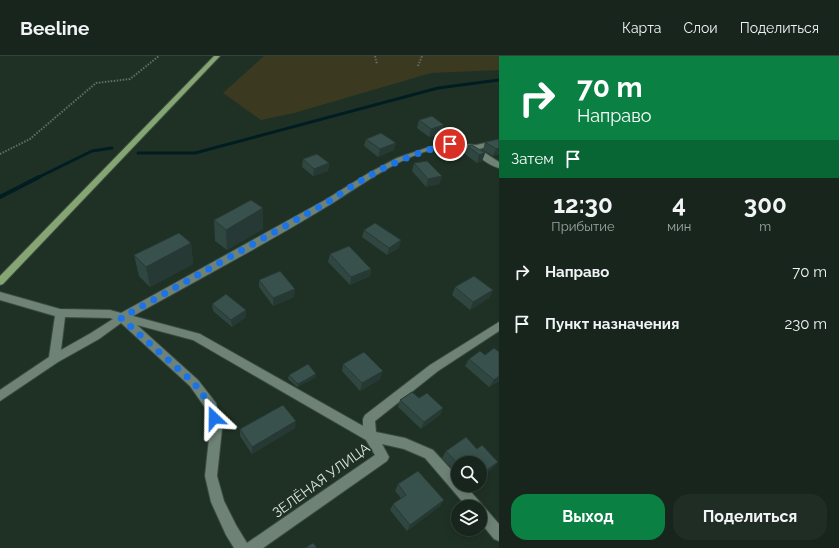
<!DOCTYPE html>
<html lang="ru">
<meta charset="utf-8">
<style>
:root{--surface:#17251c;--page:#202d25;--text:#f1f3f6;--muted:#9ea5a3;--line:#36423b;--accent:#0b8043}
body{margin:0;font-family:Raleway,sans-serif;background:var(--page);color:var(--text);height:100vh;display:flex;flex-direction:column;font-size:15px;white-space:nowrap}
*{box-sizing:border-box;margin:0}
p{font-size:13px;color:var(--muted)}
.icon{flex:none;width:22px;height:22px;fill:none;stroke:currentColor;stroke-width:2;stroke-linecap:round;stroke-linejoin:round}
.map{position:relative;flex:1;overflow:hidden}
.details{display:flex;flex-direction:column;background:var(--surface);width:340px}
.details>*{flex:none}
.top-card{background:#0b8043;color:#fff;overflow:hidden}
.controls{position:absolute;left:451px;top:400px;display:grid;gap:8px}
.controls a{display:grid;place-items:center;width:36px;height:36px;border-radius:50%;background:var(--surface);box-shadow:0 2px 10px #0003,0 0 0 1px var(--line);font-size:20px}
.pin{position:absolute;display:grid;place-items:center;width:34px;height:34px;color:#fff;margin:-17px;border:2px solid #fff;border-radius:50%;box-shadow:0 1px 4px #0007}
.me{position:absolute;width:44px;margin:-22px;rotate:337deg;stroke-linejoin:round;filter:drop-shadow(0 0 3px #0008)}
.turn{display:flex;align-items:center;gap:14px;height:84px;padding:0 12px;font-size:18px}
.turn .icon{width:52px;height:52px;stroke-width:2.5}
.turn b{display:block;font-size:28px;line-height:34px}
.then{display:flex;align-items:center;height:38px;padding:0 12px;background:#0003;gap:8px;font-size:15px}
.eta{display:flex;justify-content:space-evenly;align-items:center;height:68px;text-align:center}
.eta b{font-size:24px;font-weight:700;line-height:28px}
.button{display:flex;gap:8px;margin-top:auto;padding:8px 12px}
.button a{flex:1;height:46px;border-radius:16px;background:var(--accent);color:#fff;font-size:16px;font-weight:700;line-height:46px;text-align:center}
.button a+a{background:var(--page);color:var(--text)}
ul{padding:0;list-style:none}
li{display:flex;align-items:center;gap:12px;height:52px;padding:0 12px}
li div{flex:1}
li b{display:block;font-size:15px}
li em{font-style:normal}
header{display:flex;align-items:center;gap:24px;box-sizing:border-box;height:56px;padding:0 20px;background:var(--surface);border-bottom:1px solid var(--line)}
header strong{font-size:19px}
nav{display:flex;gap:22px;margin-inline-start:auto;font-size:14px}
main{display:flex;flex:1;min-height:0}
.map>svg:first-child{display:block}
.green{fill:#3b3a20}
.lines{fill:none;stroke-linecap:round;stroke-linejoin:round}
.stream-far1{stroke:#001d21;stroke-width:3}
.stream{stroke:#001d21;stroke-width:4}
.minor-casing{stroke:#3b4b41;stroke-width:2}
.major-casing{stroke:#3b4b41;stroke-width:2}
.path{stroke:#617066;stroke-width:2;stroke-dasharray:1.5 1.5;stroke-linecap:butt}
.minor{fill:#6e8375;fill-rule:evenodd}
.major{fill:#85a573;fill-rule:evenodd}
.wall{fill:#304641}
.shaded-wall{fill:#273935}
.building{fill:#38514c;stroke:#273935}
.route{stroke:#1a73e8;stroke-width:7;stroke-dasharray:0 12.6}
.labels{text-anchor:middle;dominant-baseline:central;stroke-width:3;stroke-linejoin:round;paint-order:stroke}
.near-street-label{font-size:14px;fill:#dee9e1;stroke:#1f3125}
</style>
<header>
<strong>Beeline</strong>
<nav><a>Карта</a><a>Слои</a><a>Поделиться</a></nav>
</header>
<main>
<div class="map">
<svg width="499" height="492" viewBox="0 0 499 492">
<rect width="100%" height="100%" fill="#1f3125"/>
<path class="green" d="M 264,0 L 499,0 L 499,14 L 431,17 L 294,57 L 261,64 L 223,37 Z"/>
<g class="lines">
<path class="stream-far1" d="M 138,97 L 195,97 L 438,32 L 499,24
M 37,122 L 92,95 L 112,92"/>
<path class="stream" d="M 0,141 L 39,121"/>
<defs>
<path id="minor" d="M 499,84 L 499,88 L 479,93 L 499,106 L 499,112 C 480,107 475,90 450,91 C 409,93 365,127 331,148 C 266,188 199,223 133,260 L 200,278 L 363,370 L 363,363 L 365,359 L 430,309 L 499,266 L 499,275 L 438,315 L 375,365 L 376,376 L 405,382 L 433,394 L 458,421 L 458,429 L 465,429 L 499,468 L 499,485 L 494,483 L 480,466 L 480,451 L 467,451 L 425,402 L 404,393 L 382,388 L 389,401 L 387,405 L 263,492 L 234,492 L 226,479 L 211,446 L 205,420 L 210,373 L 206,353 L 190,330 L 121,267 L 99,283 L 58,306 L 0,345 L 0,334 L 49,301 L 55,260 L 0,244 L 0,236 L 60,253 L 110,254 L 121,257 L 325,144 L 367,118 L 397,102 L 429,91 L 448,87 L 476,89 ZM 65,261 L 110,262 L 113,263 L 91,277 L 61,294 ZM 137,269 L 193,284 L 366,384 L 375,399 L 247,487 L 236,469 L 224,445 L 217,420 L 222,373 L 216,347 L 198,324 Z"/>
<path id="major" d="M 214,0 L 220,0 L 3,228 L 0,229 L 0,220 Z"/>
</defs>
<use href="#minor" class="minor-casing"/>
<use href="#major" class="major-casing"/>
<path class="path" d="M 375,0 L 377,8
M 418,10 L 422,0
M 0,98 L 30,83 L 96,27 L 130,23 L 159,0"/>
<use href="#minor" class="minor"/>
<use href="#major" class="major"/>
</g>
<path class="wall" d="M 419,64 L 442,77 L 429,81 L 417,72 Z
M 366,83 L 394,94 L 378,101 L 364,90 Z
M 499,83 L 499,98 L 493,100 L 483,94 L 485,86 Z
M 468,90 L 485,97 L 482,105 L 477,107 L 465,98 Z
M 303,103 L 329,107 L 328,115 L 313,120 L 302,111 Z
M 414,107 L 442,120 L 439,128 L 426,131 L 412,115 Z
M 263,152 L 263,173 L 227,194 L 215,185 L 214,164 Z
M 364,174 L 399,192 L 387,199 L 362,181 Z
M 191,187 L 193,208 L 150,231 L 139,220 L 134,199 Z
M 330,198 L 371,213 L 370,220 L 350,229 L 328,206 Z
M 259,224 L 294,241 L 273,250 L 259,231 Z
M 455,231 L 493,234 L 489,242 L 470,254 L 452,239 Z
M 212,248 L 246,261 L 232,271 L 213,255 Z
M 499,296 L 499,325 L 489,331 L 465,310 L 469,303 Z
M 343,308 L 380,323 L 360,335 L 342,315 Z
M 289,319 L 316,321 L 297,331 L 288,323 Z
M 419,342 L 443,352 L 440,359 L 421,373 L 398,351 L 400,344 Z
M 295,372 L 252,398 L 240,380 L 240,373 Z
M 446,395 L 493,412 L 458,407 L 458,419 L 442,402 Z
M 398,428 L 444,444 L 440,450 L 407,475 L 390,454 L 393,448 L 401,442 L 395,435 Z"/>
<path class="shaded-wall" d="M 444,69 L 442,77 L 429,81 L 431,73 Z
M 396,87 L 394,94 L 378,101 L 380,93 Z
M 499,92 L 499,98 L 493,100 L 496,93 Z
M 485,97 L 482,105 L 477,107 L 479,99 Z
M 329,107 L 328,115 L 313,120 L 314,113 Z
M 442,120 L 439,128 L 426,131 L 428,123 Z
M 263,152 L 263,173 L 227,194 L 226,174 Z
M 401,184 L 399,192 L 387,199 L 389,192 Z
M 191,187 L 193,208 L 150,231 L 146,211 Z
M 371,213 L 370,220 L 350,229 L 351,221 Z
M 295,233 L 294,241 L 273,250 L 273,242 Z
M 493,234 L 489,242 L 470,254 L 473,246 Z
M 246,254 L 246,261 L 232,271 L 231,264 Z
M 383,315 L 380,323 L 360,335 L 362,327 Z
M 316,318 L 316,321 L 297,331 L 298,328 Z
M 499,320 L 499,325 L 489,331 L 494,324 Z
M 443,352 L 440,359 L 421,373 L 424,366 Z
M 296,365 L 295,372 L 252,398 L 252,391 Z
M 498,406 L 493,412 L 480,422 L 480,419 Z
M 444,444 L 440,450 L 407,475 L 410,469 Z"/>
<path class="building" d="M 432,60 L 444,69 L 431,73 L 419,64 Z
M 381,77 L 396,87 L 380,93 L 366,83 Z
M 499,83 L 499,92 L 496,93 L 485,86 Z
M 472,89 L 485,97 L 479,99 L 468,90 Z
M 317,98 L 329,107 L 314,113 L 303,103 Z
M 427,105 L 442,120 L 428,123 L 414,107 Z
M 251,144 L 263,152 L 226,174 L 214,164 Z
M 375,167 L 401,184 L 389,192 L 364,174 Z
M 179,177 L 191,187 L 146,211 L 134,199 Z
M 349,190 L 371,213 L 351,221 L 330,198 Z
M 280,215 L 295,233 L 273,242 L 259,224 Z
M 474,220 L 493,234 L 473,246 L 455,231 Z
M 226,238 L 246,254 L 231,264 L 212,248 Z
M 494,292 L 499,296 L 499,320 L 494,324 L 469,303 L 480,295 L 485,299 Z
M 364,296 L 383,315 L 362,327 L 343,308 Z
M 308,308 L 316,318 L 298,328 L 289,319 Z
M 412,336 L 419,342 L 427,337 L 443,352 L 424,366 L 400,344 Z
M 283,349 L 296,365 L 252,391 L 240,373 Z
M 466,381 L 477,393 L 482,389 L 498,406 L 480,419 L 480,407 L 458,407 L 458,408 L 446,395 Z
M 418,415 L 444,444 L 410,469 L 393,448 L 406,439 L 398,428 Z
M 313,487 L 317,492 L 305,492 Z"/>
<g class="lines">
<path class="route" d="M 214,362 L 212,351 L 194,327 L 121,262 L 328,146 C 369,118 401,100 450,88"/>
</g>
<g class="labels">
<g class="near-street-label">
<text transform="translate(321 424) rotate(-36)">ЗЕЛЁНАЯ УЛИЦА</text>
</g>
</g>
</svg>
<div class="controls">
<a><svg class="icon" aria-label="search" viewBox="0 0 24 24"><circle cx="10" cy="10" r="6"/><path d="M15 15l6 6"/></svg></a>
<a><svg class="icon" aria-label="layers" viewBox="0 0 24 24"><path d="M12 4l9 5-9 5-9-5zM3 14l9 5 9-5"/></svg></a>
</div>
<div class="pin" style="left:450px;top:88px;background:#d93025"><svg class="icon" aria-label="arrive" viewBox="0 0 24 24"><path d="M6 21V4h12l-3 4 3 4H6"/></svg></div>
<svg class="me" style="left:214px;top:362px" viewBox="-20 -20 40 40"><path d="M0-17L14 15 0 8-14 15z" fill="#1a73e8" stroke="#fff" stroke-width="4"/></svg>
</div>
<section class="details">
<div class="top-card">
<div class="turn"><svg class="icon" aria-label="right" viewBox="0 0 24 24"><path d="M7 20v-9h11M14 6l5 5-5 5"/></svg><div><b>70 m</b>Направо</div></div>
<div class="then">Затем<svg class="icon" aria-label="arrive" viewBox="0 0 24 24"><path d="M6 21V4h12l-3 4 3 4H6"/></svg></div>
</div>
<div class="eta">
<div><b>12:30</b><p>Прибытие</p></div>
<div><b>4</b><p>мин</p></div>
<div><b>300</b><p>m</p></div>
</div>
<ul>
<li><svg class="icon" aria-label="right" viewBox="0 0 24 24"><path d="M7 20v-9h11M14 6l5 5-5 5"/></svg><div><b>Направо</b></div><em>70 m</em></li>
<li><svg class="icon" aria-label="arrive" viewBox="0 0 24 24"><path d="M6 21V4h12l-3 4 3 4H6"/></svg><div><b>Пункт назначения</b></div><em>230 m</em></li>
</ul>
<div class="button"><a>Выход</a><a>Поделиться</a></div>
</section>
</main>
